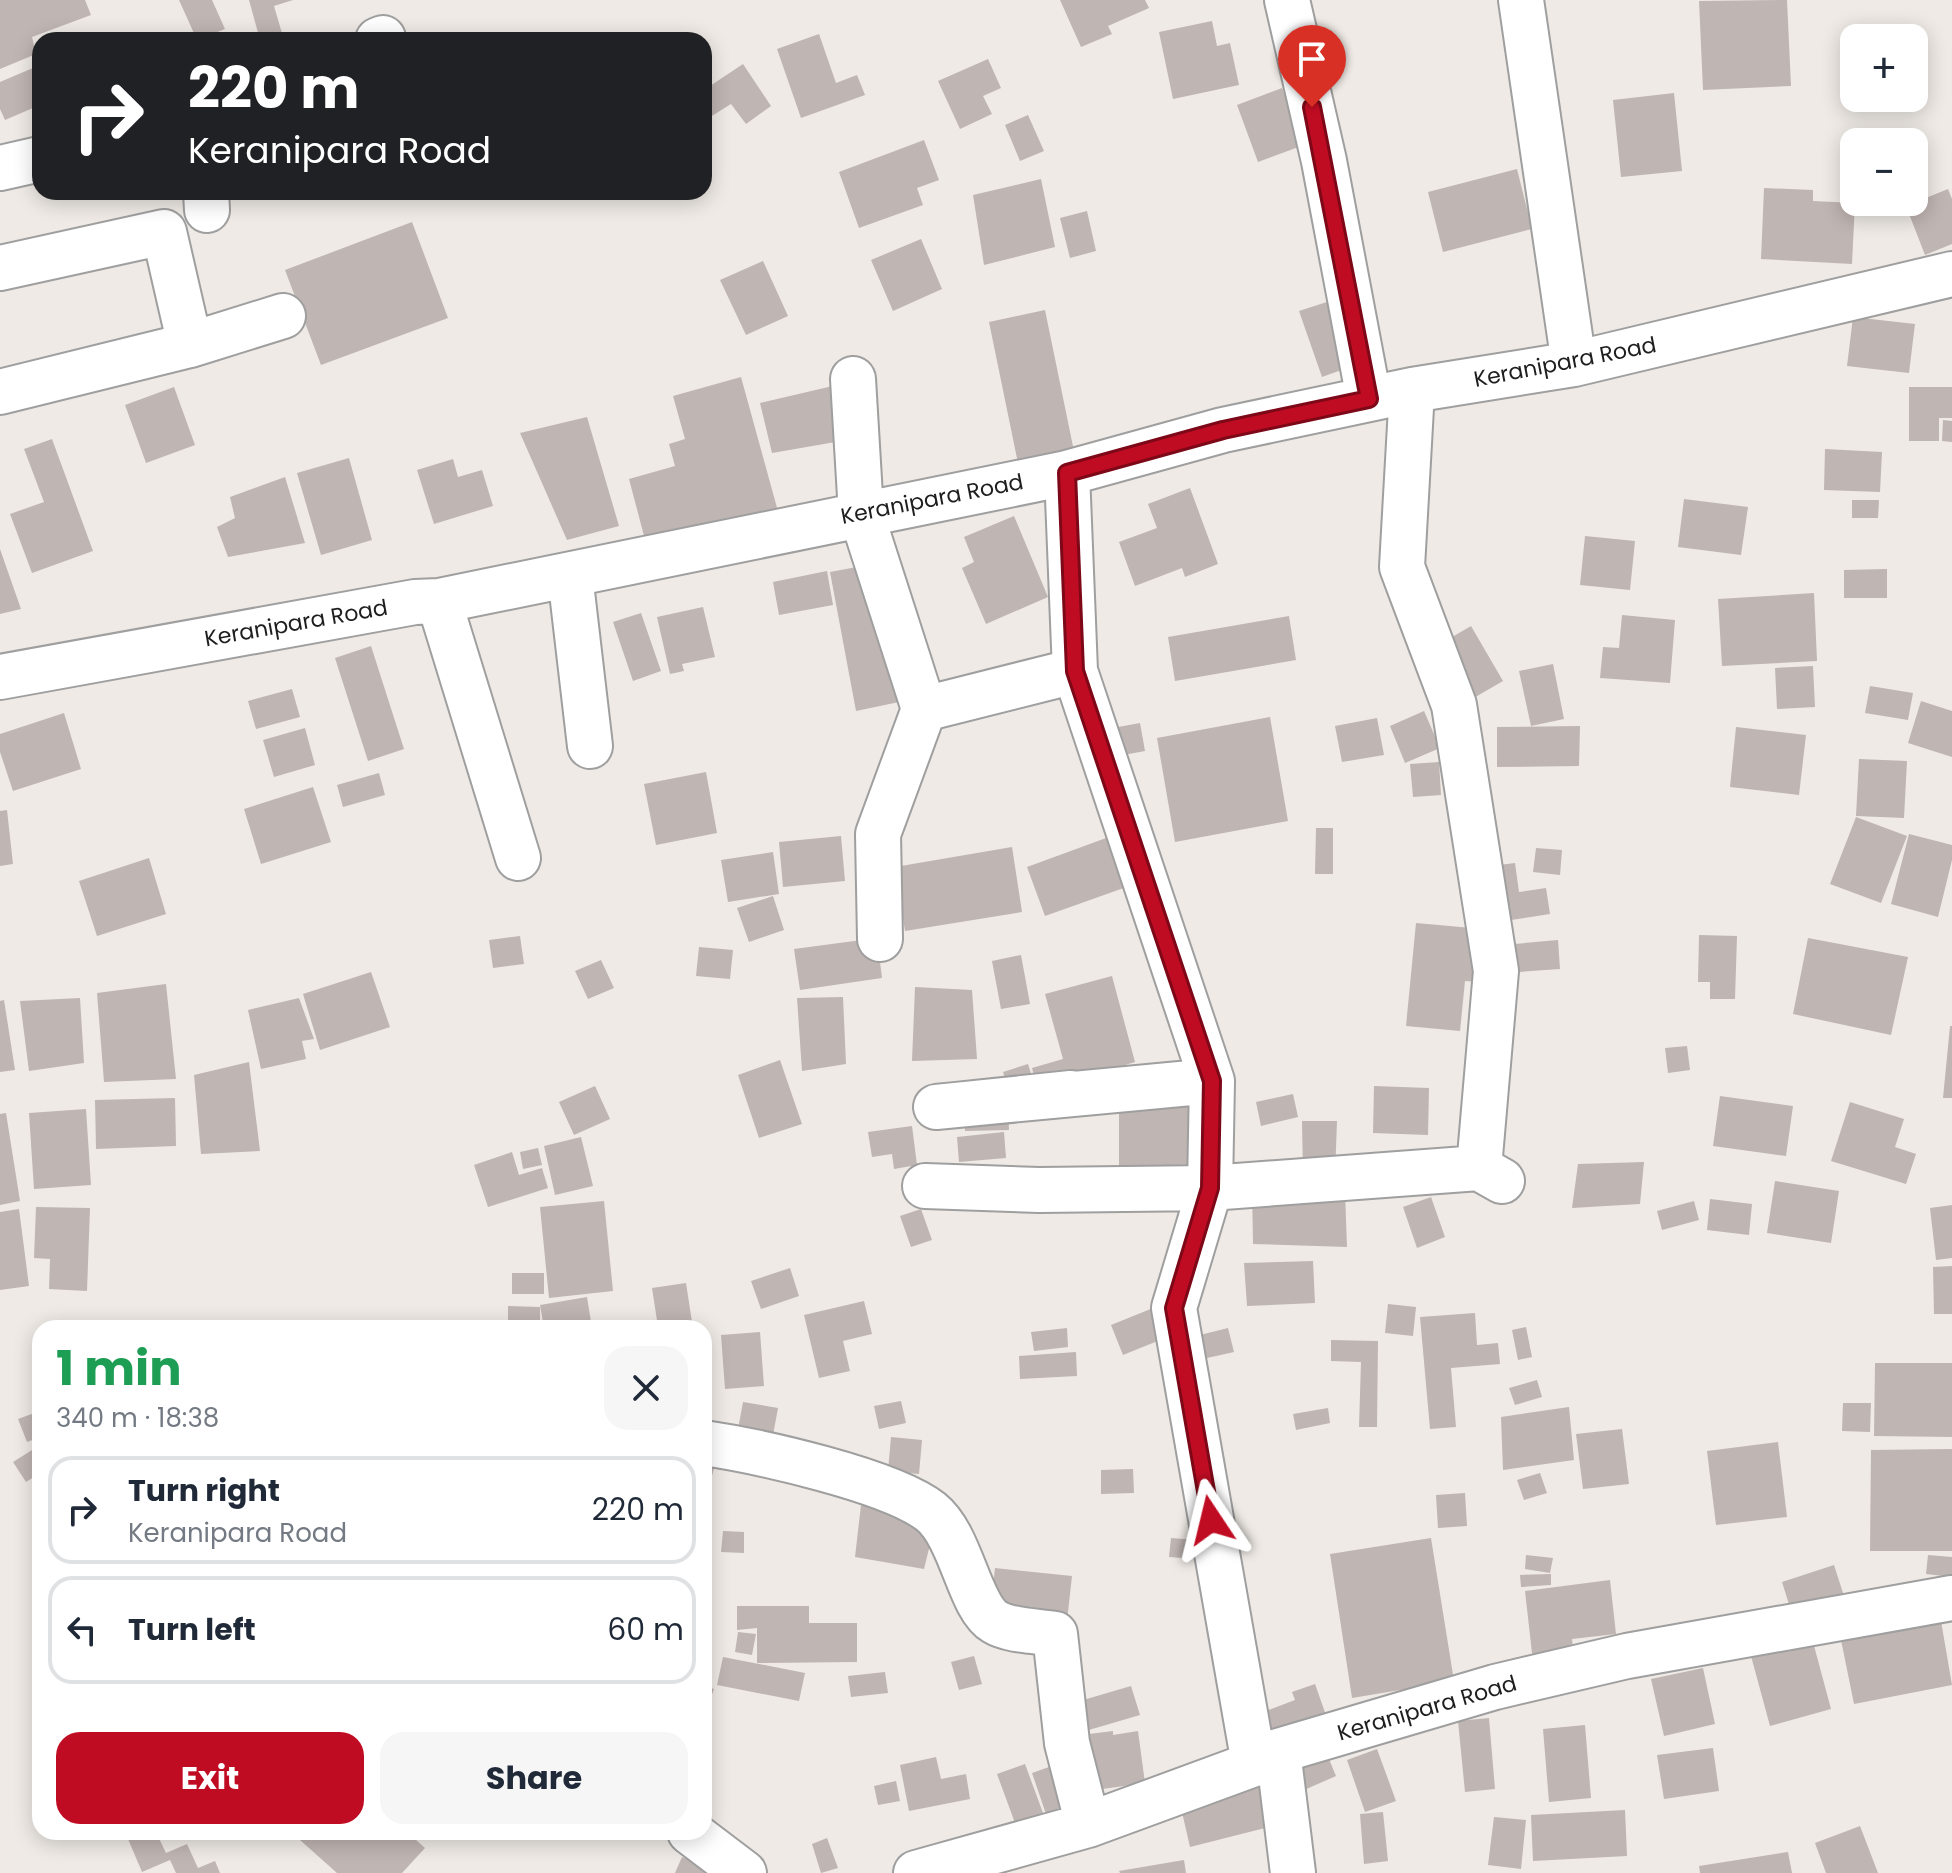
<!DOCTYPE html>
<meta charset="utf-8">
<style>
:root{--surface:#fff;--page:#f6f6f7;--text:#1f2937;--muted:#747a83;--line:#e0e1e3;--accent:#c00c23}
body{margin:0;font-family:Poppins,sans-serif;background:var(--page);color:var(--text);height:100vh;display:flex;flex-direction:column;font-size:30px;white-space:nowrap}
*{box-sizing:border-box;margin:0}
p{font-size:26px;color:var(--muted)}
.icon{flex:none;width:44px;height:44px;fill:none;stroke:currentColor;stroke-width:2;stroke-linecap:round;stroke-linejoin:round}
.map{position:relative;flex:1;overflow:hidden}
.side{position:absolute;left:32px;top:1320px;width:680px;height:520px;display:flex;flex-direction:column;background:var(--surface);border-radius:24px;box-shadow:0 4px 20px #0003}
.side>*{flex:none}
.banner{position:absolute;left:32px;top:32px;width:680px;height:168px;border-radius:24px;box-shadow:0 4px 20px #0003;background:#202124;color:#fff;overflow:hidden}
.controls{position:absolute;left:1840px;top:24px;display:grid;gap:16px}
.controls a{display:grid;place-items:center;width:88px;height:88px;border-radius:16px;background:var(--surface);box-shadow:0 4px 20px #0003;font-size:40px}
.pin{position:absolute;display:grid;place-items:center;width:68px;height:68px;color:#fff;margin:-82px -34px;border-radius:50% 50% 50% 0;rotate:-45deg;box-shadow:0 0 8px #0007}
.pin .icon{rotate:45deg}
.me{position:absolute;width:88px;margin:-44px;rotate:350deg;stroke-linejoin:round;filter:drop-shadow(0 0 6px #0008)}
.turn{display:flex;align-items:center;gap:28px;height:168px;padding:0 24px;font-size:36px}
.turn .icon{width:104px;height:104px;stroke-width:2.5}
.turn b{display:block;font-size:56px;line-height:68px}
.round{display:grid;place-items:center;flex:none;width:84px;height:84px;border-radius:24px;background:var(--page)}
.headline{display:flex;align-items:center;justify-content:space-between;height:136px;padding:0 24px}
h1{font-size:48px;font-weight:700;line-height:60px;color:#1e9e55}
.primary-button{display:flex;gap:16px;margin-top:auto;padding:16px 24px}
.primary-button a{flex:1;height:92px;border-radius:24px;background:var(--accent);color:#fff;font-size:32px;font-weight:700;line-height:92px;text-align:center}
.primary-button a+a{background:var(--page);color:var(--text)}
ul{padding:0;list-style:none}
li{display:flex;align-items:center;gap:24px;height:108px;margin:0 16px 12px;padding:0 8px;border:4px solid var(--line);border-radius:24px}
li div{flex:1}
li b{display:block;font-size:30px}
li em{font-style:normal}
.map>svg:first-child{display:block}
.building{fill:#bfb5b2}
.lines{fill:none;stroke-linecap:round;stroke-linejoin:round}
.minor-casing{stroke:#9f9f9f;stroke-width:48}
.minor{stroke:#fff;stroke-width:44}
.route-casing{stroke:#7d0817;stroke-width:20}
.route{stroke:#c00c23;stroke-width:14}
.labels{text-anchor:middle;dominant-baseline:central;stroke-width:6;stroke-linejoin:round;paint-order:stroke}
.street-label{font-size:22px;fill:#1e1e1e;stroke:#fff}
</style>
<div class="map">
<svg width="1952" height="1873" viewBox="0 0 1952 1873">
<rect width="100%" height="100%" fill="#efeae5"/>
<path class="building" d="M 0,0 L 85,0 L 91,15 L 32,37 L 36,54 L 0,69 Z
M 179,0 L 212,0 L 225,29 L 197,40 Z
M 249,0 L 293,0 L 274,6 L 284,40 L 260,40 Z
M 1060,0 L 1145,0 L 1149,8 L 1108,26 L 1112,34 L 1081,47 Z
M 1787,0 L 1791,86 L 1703,90 L 1699,1 Z
M 1212,21 L 1217,46 L 1230,43 L 1239,85 L 1173,99 L 1159,32 Z
M 819,34 L 836,83 L 857,75 L 865,95 L 801,118 L 777,49 Z
M 988,59 L 1001,88 L 983,96 L 992,114 L 960,129 L 938,81 Z
M 743,64 L 771,106 L 746,124 L 731,104 L 707,119 L 704,114 L 704,90 Z
M 40,65 L 40,105 L 5,120 L 0,109 L 0,82 Z
M 1282,88 L 1304,145 L 1258,162 L 1237,105 Z
M 1674,93 L 1682,171 L 1621,177 L 1613,100 Z
M 1028,115 L 1044,151 L 1020,161 L 1005,125 Z
M 924,140 L 939,180 L 917,188 L 923,205 L 859,228 L 839,172 Z
M 1517,169 L 1532,229 L 1443,252 L 1428,192 Z
M 1041,179 L 1055,247 L 984,265 L 973,195 Z
M 1764,188 L 1813,190 L 1813,201 L 1855,203 L 1852,264 L 1761,259 Z
M 1948,189 L 1952,199 L 1952,244 L 1925,255 L 1906,206 Z
M 1087,211 L 1096,251 L 1070,258 L 1060,218 Z
M 412,222 L 448,318 L 321,365 L 285,270 Z
M 921,239 L 942,289 L 893,311 L 871,260 Z
M 763,261 L 788,316 L 746,335 L 720,280 Z
M 1336,299 L 1358,364 L 1322,377 L 1299,311 Z
M 1045,310 L 1076,461 L 1020,473 L 989,322 Z
M 1853,317 L 1915,324 L 1909,373 L 1847,366 Z
M 741,377 L 779,515 L 648,551 L 629,479 L 675,466 L 669,444 L 685,439 L 673,396 Z
M 837,385 L 847,440 L 772,453 L 760,403 Z
M 174,387 L 195,445 L 146,463 L 125,405 Z
M 1909,387 L 1952,387 L 1952,418 L 1939,418 L 1939,441 L 1909,441 Z
M 587,417 L 619,526 L 567,540 L 520,433 Z
M 1943,420 L 1952,421 L 1952,442 L 1942,441 Z
M 52,439 L 93,551 L 32,573 L 10,514 L 44,502 L 24,449 Z
M 1825,449 L 1882,452 L 1880,492 L 1824,490 Z
M 349,458 L 372,540 L 321,555 L 297,473 Z
M 453,459 L 458,477 L 482,470 L 493,506 L 434,524 L 417,470 Z
M 285,477 L 305,543 L 228,557 L 217,527 L 235,518 L 230,497 Z
M 1190,488 L 1218,564 L 1185,577 L 1182,568 L 1135,586 L 1119,542 L 1157,528 L 1148,504 Z
M 1684,499 L 1748,507 L 1741,555 L 1678,547 Z
M 1852,500 L 1879,500 L 1878,518 L 1852,518 Z
M 1014,516 L 1048,597 L 986,624 L 962,568 L 974,562 L 964,537 Z
M 1585,536 L 1635,541 L 1630,590 L 1580,585 Z
M 0,549 L 21,609 L 0,614 Z
M 873,564 L 899,702 L 856,711 L 830,572 Z
M 1887,569 L 1887,598 L 1844,598 L 1844,570 Z
M 827,571 L 833,605 L 779,615 L 773,582 Z
M 1814,593 L 1817,661 L 1722,666 L 1718,599 Z
M 703,607 L 715,657 L 682,664 L 684,671 L 670,674 L 657,617 Z
M 641,613 L 661,671 L 633,681 L 613,622 Z
M 1622,615 L 1675,620 L 1670,683 L 1600,678 L 1603,647 L 1619,648 Z
M 1289,616 L 1296,660 L 1175,681 L 1168,637 Z
M 1471,626 L 1503,681 L 1472,699 L 1440,644 Z
M 371,646 L 404,749 L 368,761 L 335,658 Z
M 1553,664 L 1564,719 L 1531,726 L 1519,671 Z
M 1813,666 L 1815,707 L 1777,709 L 1775,668 Z
M 1870,686 L 1913,693 L 1908,720 L 1865,713 Z
M 292,689 L 300,717 L 256,729 L 248,701 Z
M 1921,701 L 1952,711 L 1952,757 L 1908,743 Z
M 1424,711 L 1440,748 L 1405,763 L 1390,726 Z
M 64,713 L 81,769 L 13,791 L 0,752 L 0,734 Z
M 1270,717 L 1288,821 L 1175,842 L 1157,738 Z
M 1377,718 L 1384,755 L 1342,762 L 1335,726 Z
M 1140,723 L 1145,751 L 1107,758 L 1102,730 Z
M 1580,726 L 1579,766 L 1497,767 L 1497,727 Z
M 1736,727 L 1806,735 L 1799,795 L 1730,787 Z
M 305,728 L 315,765 L 274,777 L 263,740 Z
M 1859,759 L 1907,761 L 1904,818 L 1856,816 Z
M 1439,762 L 1441,795 L 1413,797 L 1410,764 Z
M 706,772 L 717,833 L 656,845 L 644,784 Z
M 379,773 L 385,795 L 343,807 L 337,785 Z
M 313,787 L 331,842 L 261,864 L 244,809 Z
M 7,810 L 13,864 L 0,866 L 0,811 Z
M 1856,817 L 1907,836 L 1881,903 L 1830,884 Z
M 1316,828 L 1333,828 L 1333,874 L 1315,874 Z
M 1117,834 L 1135,884 L 1045,916 L 1027,867 Z
M 1909,834 L 1952,845 L 1952,860 L 1938,917 L 1891,904 Z
M 841,836 L 845,881 L 783,887 L 779,842 Z
M 1012,847 L 1022,912 L 905,931 L 895,867 Z
M 1536,848 L 1562,850 L 1560,875 L 1533,872 Z
M 773,852 L 779,894 L 728,902 L 721,860 Z
M 149,858 L 166,914 L 97,936 L 79,881 Z
M 1515,863 L 1519,892 L 1546,888 L 1550,914 L 1491,923 L 1483,867 Z
M 773,896 L 784,930 L 749,942 L 737,908 Z
M 1416,923 L 1483,929 L 1478,982 L 1465,981 L 1460,1031 L 1406,1026 Z
M 1699,935 L 1737,936 L 1735,999 L 1710,999 L 1710,982 L 1698,982 Z
M 520,936 L 524,964 L 493,968 L 489,940 Z
M 877,938 L 882,978 L 800,990 L 794,949 Z
M 1808,938 L 1908,957 L 1891,1035 L 1793,1014 Z
M 1558,940 L 1560,969 L 1505,973 L 1503,945 Z
M 699,947 L 733,950 L 730,979 L 696,976 Z
M 1021,955 L 1030,1004 L 1001,1009 L 992,961 Z
M 601,960 L 614,988 L 588,999 L 575,971 Z
M 371,972 L 390,1027 L 320,1050 L 303,994 Z
M 1112,976 L 1135,1062 L 1038,1092 L 1032,1068 L 1063,1059 L 1045,994 Z
M 166,984 L 176,1079 L 104,1082 L 97,993 Z
M 915,987 L 972,990 L 977,1059 L 912,1061 Z
M 843,997 L 846,1064 L 802,1071 L 797,998 Z
M 80,998 L 84,1063 L 29,1071 L 20,1001 Z
M 299,998 L 314,1039 L 302,1041 L 306,1059 L 261,1069 L 248,1010 Z
M 4,1000 L 15,1070 L 0,1072 L 0,1001 Z
M 1950,1026 L 1952,1026 L 1952,1098 L 1943,1098 Z
M 1687,1046 L 1690,1070 L 1668,1073 L 1665,1048 Z
M 780,1060 L 802,1124 L 759,1138 L 738,1075 Z
M 249,1062 L 260,1151 L 201,1154 L 194,1075 Z
M 1028,1064 L 1035,1086 L 1010,1094 L 1003,1072 Z
M 595,1086 L 610,1119 L 574,1135 L 559,1102 Z
M 1374,1086 L 1429,1088 L 1428,1135 L 1373,1133 Z
M 1203,1093 L 1203,1174 L 1119,1175 L 1119,1094 Z
M 1293,1094 L 1298,1117 L 1261,1126 L 1256,1102 Z
M 1720,1096 L 1793,1106 L 1786,1156 L 1713,1146 Z
M 175,1098 L 176,1146 L 96,1149 L 95,1100 Z
M 1850,1102 L 1904,1119 L 1895,1147 L 1916,1154 L 1906,1184 L 1831,1161 Z
M 1008,1107 L 1009,1130 L 965,1131 L 964,1108 Z
M 86,1109 L 91,1185 L 34,1189 L 29,1113 Z
M 6,1113 L 20,1201 L 0,1205 L 0,1114 Z
M 1302,1121 L 1337,1121 L 1335,1175 L 1303,1176 Z
M 912,1126 L 917,1165 L 894,1169 L 892,1154 L 872,1157 L 868,1132 Z
M 1004,1132 L 1006,1158 L 959,1162 L 957,1137 Z
M 581,1137 L 593,1186 L 555,1195 L 544,1146 Z
M 538,1148 L 542,1165 L 523,1169 L 520,1152 Z
M 512,1152 L 519,1175 L 542,1168 L 548,1188 L 488,1207 L 474,1165 Z
M 1644,1162 L 1640,1204 L 1572,1208 L 1578,1164 Z
M 1775,1181 L 1839,1191 L 1831,1243 L 1767,1233 Z
M 1252,1189 L 1345,1192 L 1347,1247 L 1253,1244 Z
M 1431,1197 L 1445,1237 L 1417,1248 L 1403,1207 Z
M 1710,1199 L 1752,1204 L 1749,1235 L 1707,1230 Z
M 604,1201 L 613,1291 L 549,1298 L 540,1207 Z
M 1694,1201 L 1699,1220 L 1662,1230 L 1657,1211 Z
M 1952,1205 L 1952,1258 L 1936,1260 L 1930,1208 Z
M 36,1207 L 90,1208 L 87,1291 L 49,1289 L 50,1259 L 34,1258 Z
M 19,1209 L 29,1286 L 0,1290 L 0,1212 Z
M 921,1209 L 932,1240 L 911,1247 L 900,1216 Z
M 1313,1261 L 1315,1303 L 1247,1306 L 1244,1263 Z
M 1952,1266 L 1952,1314 L 1934,1314 L 1933,1267 Z
M 790,1268 L 799,1296 L 761,1309 L 751,1281 Z
M 512,1273 L 544,1273 L 544,1294 L 512,1294 Z
M 686,1283 L 692,1322 L 658,1327 L 652,1288 Z
M 587,1297 L 592,1328 L 544,1328 L 540,1305 Z
M 864,1301 L 872,1334 L 843,1341 L 850,1371 L 819,1378 L 804,1315 Z
M 1163,1304 L 1175,1334 L 1123,1355 L 1111,1325 Z
M 1388,1304 L 1416,1307 L 1413,1336 L 1385,1333 Z
M 508,1306 L 540,1307 L 540,1328 L 508,1328 Z
M 1475,1313 L 1477,1345 L 1498,1343 L 1500,1364 L 1451,1368 L 1456,1427 L 1430,1429 L 1420,1317 Z
M 173,1320 L 196,1323 L 195,1328 L 172,1328 Z
M 1526,1327 L 1532,1357 L 1518,1360 L 1512,1330 Z
M 1067,1328 L 1068,1347 L 1034,1351 L 1031,1332 Z
M 1228,1328 L 1234,1352 L 1198,1360 L 1192,1337 Z
M 760,1332 L 764,1386 L 725,1389 L 721,1335 Z
M 1331,1340 L 1378,1341 L 1377,1427 L 1359,1427 L 1361,1362 L 1331,1361 Z
M 1076,1352 L 1077,1376 L 1020,1379 L 1019,1356 Z
M 1875,1363 L 1952,1363 L 1952,1437 L 1874,1436 Z
M 704,1376 L 709,1376 L 708,1431 L 704,1431 Z
M 1537,1380 L 1542,1397 L 1515,1405 L 1509,1388 Z
M 901,1401 L 906,1423 L 879,1429 L 874,1406 Z
M 743,1402 L 778,1408 L 771,1446 L 736,1440 Z
M 1843,1403 L 1871,1403 L 1870,1432 L 1842,1431 Z
M 1569,1407 L 1574,1460 L 1503,1470 L 1501,1417 Z
M 1328,1408 L 1330,1423 L 1296,1430 L 1293,1414 Z
M 40,1411 L 40,1437 L 27,1442 L 18,1419 Z
M 1622,1429 L 1629,1484 L 1583,1489 L 1576,1434 Z
M 891,1437 L 922,1440 L 919,1474 L 888,1471 Z
M 1778,1442 L 1787,1517 L 1716,1525 L 1707,1451 Z
M 40,1445 L 40,1473 L 26,1482 L 13,1462 Z
M 1952,1449 L 1952,1551 L 1870,1551 L 1871,1450 Z
M 704,1454 L 717,1457 L 705,1502 L 704,1502 Z
M 1133,1469 L 1134,1493 L 1101,1494 L 1101,1470 Z
M 1540,1473 L 1547,1493 L 1524,1500 L 1517,1480 Z
M 1465,1493 L 1467,1526 L 1438,1528 L 1436,1495 Z
M 861,1505 L 935,1524 L 924,1569 L 855,1557 Z
M 723,1531 L 744,1532 L 744,1553 L 721,1552 Z
M 1171,1538 L 1197,1540 L 1196,1559 L 1169,1557 Z
M 1431,1538 L 1454,1681 L 1352,1698 L 1330,1554 Z
M 1526,1555 L 1553,1558 L 1550,1573 L 1525,1569 Z
M 1928,1555 L 1952,1557 L 1952,1577 L 1926,1574 Z
M 1834,1565 L 1844,1596 L 1792,1614 L 1782,1582 Z
M 995,1568 L 1072,1576 L 1067,1621 L 990,1613 Z
M 1551,1574 L 1551,1585 L 1521,1587 L 1520,1575 Z
M 1610,1580 L 1616,1634 L 1572,1639 L 1574,1657 L 1533,1662 L 1525,1591 Z
M 737,1606 L 809,1606 L 809,1623 L 857,1623 L 857,1662 L 757,1663 L 757,1628 L 737,1630 Z
M 1941,1621 L 1952,1685 L 1854,1704 L 1841,1640 Z
M 1809,1627 L 1831,1709 L 1770,1726 L 1751,1656 L 1735,1660 L 1731,1648 Z
M 738,1632 L 756,1634 L 752,1655 L 735,1652 Z
M 974,1656 L 982,1684 L 959,1690 L 951,1662 Z
M 723,1657 L 805,1673 L 799,1701 L 717,1685 Z
M 1703,1668 L 1715,1724 L 1664,1736 L 1651,1679 Z
M 885,1672 L 888,1693 L 851,1697 L 848,1676 Z
M 1315,1684 L 1328,1721 L 1269,1743 L 1258,1714 L 1295,1700 L 1292,1692 Z
M 704,1685 L 714,1689 L 704,1716 Z
M 1131,1686 L 1140,1715 L 1082,1732 L 1073,1703 Z
M 1489,1718 L 1495,1789 L 1465,1792 L 1458,1721 Z
M 1585,1725 L 1591,1798 L 1549,1802 L 1543,1729 Z
M 1113,1731 L 1113,1735 L 1138,1731 L 1145,1783 L 1081,1792 L 1073,1736 Z
M 1324,1747 L 1336,1776 L 1295,1794 L 1283,1764 Z
M 1713,1748 L 1719,1791 L 1664,1799 L 1657,1755 Z
M 1377,1749 L 1396,1801 L 1365,1812 L 1347,1760 Z
M 936,1757 L 941,1779 L 966,1774 L 970,1799 L 909,1811 L 900,1765 Z
M 1066,1761 L 1080,1803 L 1046,1814 L 1032,1773 Z
M 1025,1764 L 1043,1813 L 1015,1823 L 997,1774 Z
M 1257,1779 L 1269,1827 L 1190,1847 L 1179,1799 Z
M 896,1781 L 900,1801 L 878,1805 L 874,1786 Z
M 1625,1810 L 1627,1856 L 1533,1861 L 1531,1815 Z
M 1383,1812 L 1388,1861 L 1364,1864 L 1360,1814 Z
M 1494,1817 L 1526,1820 L 1521,1869 L 1488,1865 Z
M 1860,1826 L 1878,1873 L 1826,1873 L 1815,1843 Z
M 144,1832 L 156,1832 L 166,1853 L 187,1844 L 198,1868 L 215,1861 L 220,1873 L 176,1873 L 170,1860 L 142,1872 L 128,1839 Z
M 291,1832 L 407,1832 L 425,1848 L 402,1873 L 337,1873 Z
M 827,1838 L 838,1868 L 821,1873 L 812,1844 Z
M 1788,1852 L 1792,1873 L 1700,1873 L 1699,1866 Z
M 682,1857 L 718,1873 L 675,1873 Z
M 1184,1860 L 1186,1873 L 1120,1873 L 1119,1871 Z"/>
<g class="lines">
<defs>
<path id="minor" d="M 1287,0 L 1324,161 L 1369,399
M 1521,0 L 1574,364
M 378,40 L 383,38
M 0,168 L 40,159
M 206,192 L 207,210
M 0,268 L 164,232 L 190,345
M 853,379 L 861,513 L 924,709 L 1075,671
M 1412,390 L 1402,567 L 1454,705 L 1496,971 L 1479,1168
M 0,392 L 190,345 L 283,316
M 1067,473 L 1075,671 L 1212,1081 L 1210,1188 L 1174,1308 L 1254,1764
M 570,575 L 590,746
M 439,601 L 518,858
M 0,677 L 415,602 L 439,601 L 1067,473 L 1223,430 L 1412,390 L 1574,364 L 1952,274
M 880,939 L 878,834 L 924,709
M 1071,1093 L 936,1107 L 1212,1081
M 925,1186 L 1039,1190 L 1210,1188 L 1479,1168 L 1502,1181
M 704,1443 C 758,1451 890,1480 931,1512 C 962,1537 969,1607 995,1622 C 1010,1631 1037,1631 1055,1634 L 1067,1743 L 1088,1825
M 1278,1751 L 1293,1873
M 690,1832 L 744,1873
M 916,1873 L 1088,1825 L 1254,1764 L 1278,1751 L 1495,1687 L 1627,1656 L 1952,1598"/>
</defs>
<use href="#minor" class="minor-casing"/>
<use href="#minor" class="minor"/>
</g>
<g class="lines">
<defs>
<path id="route" d="M 1211,1520 L 1174,1308 L 1210,1188 L 1212,1081 L 1075,671 L 1067,473 L 1223,430 L 1369,399 L 1312,107"/>
</defs>
<use href="#route" class="route-casing"/>
<use href="#route" class="route"/>
</g>
<g class="labels">
<g class="street-label">
<text transform="translate(1565 362) rotate(-11)">Keranipara Road</text>
<text transform="translate(932 499) rotate(-11)">Keranipara Road</text>
<text transform="translate(296 623) rotate(-10)">Keranipara Road</text>
<text transform="translate(1427 1708) rotate(-16)">Keranipara Road</text>
</g>
</g>
</svg>
<div class="controls">
<a>+</a>
<a>−</a>
</div>
<div class="pin" style="left:1312px;top:107px;background:#d93025"><svg class="icon" aria-label="arrive" viewBox="0 0 24 24"><path d="M6 21V4h12l-3 4 3 4H6"/></svg></div>
<svg class="me" style="left:1211px;top:1520px" viewBox="-20 -20 40 40"><path d="M0-17L14 15 0 8-14 15z" fill="#c00c23" stroke="#fff" stroke-width="4"/></svg>
<div class="banner">
<div class="turn"><svg class="icon" aria-label="right" viewBox="0 0 24 24"><path d="M7 20v-9h11M14 6l5 5-5 5"/></svg><div><b>220 m</b>Keranipara Road</div></div>
</div>
<section class="side">
<div class="headline"><div><h1>1 min</h1><p>340 m · 18:38</p></div><a class="round"><svg class="icon" aria-label="close" viewBox="0 0 24 24"><path d="M6 6l12 12M18 6L6 18"/></svg></a></div>
<ul>
<li><svg class="icon" aria-label="right" viewBox="0 0 24 24"><path d="M7 20v-9h11M14 6l5 5-5 5"/></svg><div><b>Turn right</b><p>Keranipara Road</p></div><em>220 m</em></li>
<li><svg class="icon" aria-label="left" viewBox="0 0 24 24"><path d="M17 20v-9H6M10 6l-5 5 5 5"/></svg><div><b>Turn left</b></div><em>60 m</em></li>
</ul>
<div class="primary-button"><a>Exit</a><a>Share</a></div>
</section>
</div>
